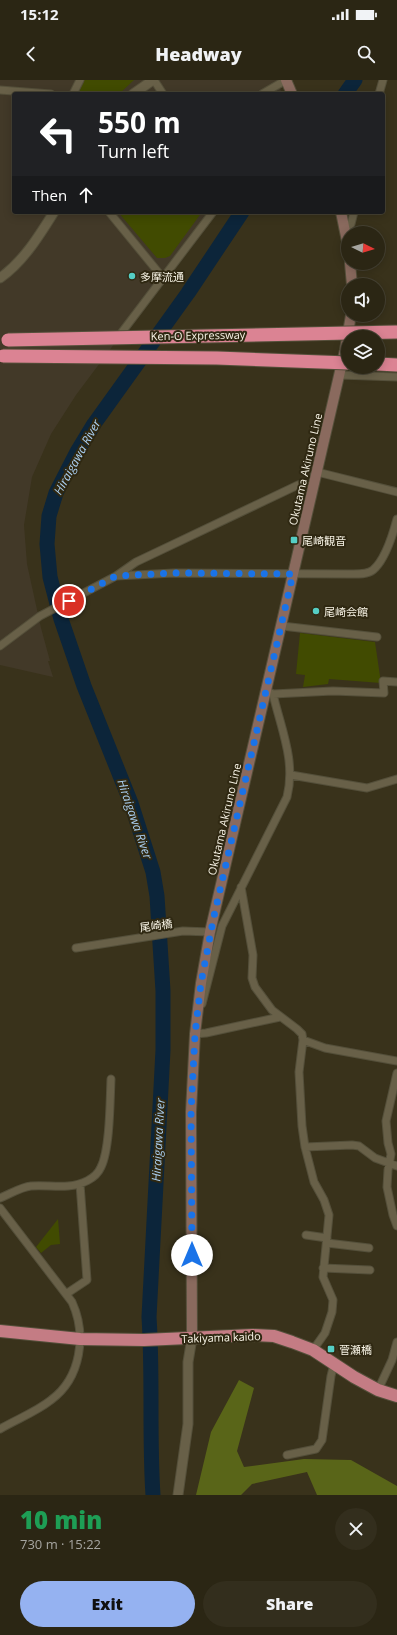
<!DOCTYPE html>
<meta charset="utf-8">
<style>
:root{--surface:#2b2614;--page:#332e1d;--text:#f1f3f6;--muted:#a6a5a0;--line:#474334;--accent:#95b2f1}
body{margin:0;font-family:"Open Sans","Noto Sans JP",sans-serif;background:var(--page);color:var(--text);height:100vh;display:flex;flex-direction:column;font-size:15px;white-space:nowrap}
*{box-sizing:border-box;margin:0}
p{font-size:13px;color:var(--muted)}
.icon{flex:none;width:22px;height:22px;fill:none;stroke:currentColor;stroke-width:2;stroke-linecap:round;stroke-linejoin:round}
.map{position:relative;height:1415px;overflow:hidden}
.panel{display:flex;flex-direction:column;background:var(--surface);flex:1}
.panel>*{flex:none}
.top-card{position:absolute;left:12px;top:12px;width:373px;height:122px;border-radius:4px;box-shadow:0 2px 10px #0003,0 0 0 1px var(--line);background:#202124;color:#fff;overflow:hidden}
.needle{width:26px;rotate:95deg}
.tools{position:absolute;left:341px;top:146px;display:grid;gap:8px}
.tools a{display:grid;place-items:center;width:44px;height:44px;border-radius:50%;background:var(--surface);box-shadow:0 2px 10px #0003,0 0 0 1px var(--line);font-size:20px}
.pin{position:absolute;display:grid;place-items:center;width:34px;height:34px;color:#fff;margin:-17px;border:2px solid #fff;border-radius:50%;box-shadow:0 1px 4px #0007}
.me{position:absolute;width:44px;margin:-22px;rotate:0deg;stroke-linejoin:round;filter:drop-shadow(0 0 3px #0008)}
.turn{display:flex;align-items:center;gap:14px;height:84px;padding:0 20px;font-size:18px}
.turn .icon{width:52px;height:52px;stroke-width:2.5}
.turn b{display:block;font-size:28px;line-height:34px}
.then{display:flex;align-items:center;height:38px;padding:0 20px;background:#0003;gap:8px;font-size:15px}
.round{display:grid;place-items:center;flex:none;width:42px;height:42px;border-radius:21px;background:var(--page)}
.head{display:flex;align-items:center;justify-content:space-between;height:68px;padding:0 20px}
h1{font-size:24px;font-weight:800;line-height:30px;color:#1e9e55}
.primary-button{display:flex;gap:8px;margin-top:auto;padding:8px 20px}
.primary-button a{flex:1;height:46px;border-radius:24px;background:var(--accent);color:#111;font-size:16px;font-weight:800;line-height:46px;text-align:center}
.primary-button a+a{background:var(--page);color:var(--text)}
.status{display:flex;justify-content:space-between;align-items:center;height:28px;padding:0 20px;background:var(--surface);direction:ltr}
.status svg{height:11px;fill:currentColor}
header{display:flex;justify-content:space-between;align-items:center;height:52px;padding:0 20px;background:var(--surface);font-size:18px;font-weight:800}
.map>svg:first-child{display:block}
.industrial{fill:#423928}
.green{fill:#414b01}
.forest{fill:#596518}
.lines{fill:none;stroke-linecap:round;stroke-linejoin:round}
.river{stroke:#0c253a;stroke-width:15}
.minor-casing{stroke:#544f3a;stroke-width:9}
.tertiary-casing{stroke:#544f3a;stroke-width:11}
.secondary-casing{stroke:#544f3a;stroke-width:12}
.trunk-casing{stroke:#544f3a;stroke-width:14}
.motorway-casing{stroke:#544f3a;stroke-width:15}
.minor{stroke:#686048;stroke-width:7}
.tertiary{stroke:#686048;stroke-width:9}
.secondary{stroke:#8a6a5e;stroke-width:10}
.trunk{stroke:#c47c84;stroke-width:12}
.motorway{stroke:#db8393;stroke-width:13}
.motorway-bridge-casing{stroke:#544f3a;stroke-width:15;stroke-linecap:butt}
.motorway-bridge{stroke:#db8393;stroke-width:13}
.route{stroke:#1a73e8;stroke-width:7;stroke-dasharray:0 12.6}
.poi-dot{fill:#55cec5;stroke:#2f2812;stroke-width:1.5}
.labels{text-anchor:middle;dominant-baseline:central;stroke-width:4;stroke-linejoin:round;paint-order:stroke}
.poi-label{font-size:11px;fill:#f9f5e7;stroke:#2f2812;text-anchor:start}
.street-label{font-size:11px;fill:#f9f5e7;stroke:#2f2812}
.water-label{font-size:12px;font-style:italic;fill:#abd0f2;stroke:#2f2812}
</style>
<div class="status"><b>15:12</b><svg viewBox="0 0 49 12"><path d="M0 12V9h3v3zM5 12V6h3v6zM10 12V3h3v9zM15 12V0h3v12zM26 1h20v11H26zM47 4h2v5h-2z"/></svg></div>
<header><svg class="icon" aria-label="back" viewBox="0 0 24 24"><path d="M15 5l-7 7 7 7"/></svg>Headway<svg class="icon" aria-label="search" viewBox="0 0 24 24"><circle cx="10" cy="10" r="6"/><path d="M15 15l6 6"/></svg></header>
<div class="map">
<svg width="397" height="1415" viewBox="0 0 397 1415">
<rect width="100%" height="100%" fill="#39321b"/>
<path class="industrial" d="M 0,0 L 277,0 L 282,14 L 14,14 L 14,132 L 213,132 L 76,315 L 51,354 L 32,397 L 24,445 L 27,484 L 41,548 L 50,581 L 48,581 L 53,597 L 0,585 Z"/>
<path class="green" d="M 84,0 L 134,0 L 119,14 L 78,14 Z
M 118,132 L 202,132 L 170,176 L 165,178 L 157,178 Z
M 300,553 L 375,562 L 381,603 L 329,599 L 328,604 L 303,607 L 305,595 L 296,594 Z
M 58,1139 L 60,1164 L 51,1165 L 41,1173 L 36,1167 Z"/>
<path class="forest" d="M 239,1300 L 254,1308 L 237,1371 L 244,1387 L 304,1379 L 351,1380 L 397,1406 L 397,1415 L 317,1415 L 307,1392 L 252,1404 L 241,1415 L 196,1415 L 211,1352 Z"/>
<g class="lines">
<path class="river" d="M 345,14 L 355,0
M 153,1415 C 149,1356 153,1296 149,1237 L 163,970 L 163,911 L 157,816 L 153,792 L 131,723 L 84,606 L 61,539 L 50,497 L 47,464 L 49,436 L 56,413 L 77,372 L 94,344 L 188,213 L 242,132"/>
<defs>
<path id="minor" d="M 154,0 L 163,14
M 0,10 L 51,14
M 73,14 L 80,0
M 262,14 L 286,0
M 379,14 L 383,0
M 109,132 L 163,198
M 345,149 L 351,144 L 354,132
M 122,252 L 213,132
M 340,295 L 397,297
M 317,392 L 397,412
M 116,496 L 174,493 L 348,494 C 355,494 367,495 373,490 C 385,480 393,454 397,439
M 282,546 L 377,557
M 0,566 L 40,536 L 116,496 L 136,482 L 298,405 L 303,404 L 313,406
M 273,614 L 333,611 L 384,613 L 383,601 L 397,602
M 291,695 L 367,708 L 397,699
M 241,807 L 253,875 L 252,898 L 255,907 L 272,930 L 297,949 L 302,954 L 303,960 L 299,992 L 302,1046 L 305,1067 L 314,1102 L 324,1120 L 329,1135 L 323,1197 L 333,1220 L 332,1232 L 325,1253 L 313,1270
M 76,868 L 183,851 L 210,852
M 202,924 L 222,846 L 287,717 C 296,681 281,649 273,614 L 266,611
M 196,950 L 195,954 L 206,953 L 280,937
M 303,960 L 325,968 L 397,981
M 397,993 L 386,1041 L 388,1063 L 391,1074 L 388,1090 L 387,1107 L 393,1135 L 397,1146
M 305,1067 L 352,1065 L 359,1066 L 375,1078 L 397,1086
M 0,1118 C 10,1114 21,1107 31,1106 C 44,1105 56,1107 68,1106 C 81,1105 96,1099 101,1087 C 110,1069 110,1021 111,999
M 0,1128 L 72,1222 C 87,1255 81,1298 51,1320 C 36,1332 17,1339 0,1349
M 306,1155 L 327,1158
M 327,1163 L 369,1168
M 323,1188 L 370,1190
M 66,1214 L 87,1200 L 80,1104
M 378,1310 L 392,1280 L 397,1262
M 287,1375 L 316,1369 L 322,1360 L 331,1296 L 334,1284"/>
<path id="tertiary" d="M 133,14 L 153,0
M 0,198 C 23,182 39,156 54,132
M 178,1415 L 188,1344 L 188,1282 L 192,1258"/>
<path id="secondary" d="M 286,0 L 292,14
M 341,132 L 348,166
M 350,183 L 352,205
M 192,1258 L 191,1032 L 195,954 L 201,903 L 210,852 L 238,731 L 345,270 L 351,235"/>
<path id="trunk" d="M 0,1251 L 80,1259 L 144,1260 L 253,1255 L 274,1256 L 292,1262 L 313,1270 L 354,1297 L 378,1310 L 397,1316"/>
<path id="motorway" d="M 378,284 L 397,285"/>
</defs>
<use href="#minor" class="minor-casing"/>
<use href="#tertiary" class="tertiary-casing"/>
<use href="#secondary" class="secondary-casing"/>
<use href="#trunk" class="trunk-casing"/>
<use href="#motorway" class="motorway-casing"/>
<use href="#minor" class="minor"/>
<use href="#tertiary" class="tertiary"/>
<use href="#secondary" class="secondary"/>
<use href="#trunk" class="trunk"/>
<use href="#motorway" class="motorway"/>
<defs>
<path id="motorway-bridge" d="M 8,260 L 397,252
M 3,276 L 217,278 L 348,283"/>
</defs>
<use href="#motorway-bridge" class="motorway-bridge-casing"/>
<use href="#motorway-bridge" class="motorway-bridge"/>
</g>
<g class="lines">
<path class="route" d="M 69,521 L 116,496 L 174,493 L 293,494 L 214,836 L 201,903 L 195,954 L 191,1032 L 192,1175"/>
</g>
<g class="poi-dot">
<circle cx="132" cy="196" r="4"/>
<rect x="290" y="456" width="8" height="8" rx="2"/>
<circle cx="316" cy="531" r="4"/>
<rect x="327" y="1265" width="8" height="8" rx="2"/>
</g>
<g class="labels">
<g class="poi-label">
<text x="140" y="196">多摩流通</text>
<text x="302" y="460">尾崎観音</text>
<text x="324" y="531">尾崎会館</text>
<text x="339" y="1269">菅瀬橋</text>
</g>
<g class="street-label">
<text transform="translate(198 255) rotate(-1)">Ken-O Expressway</text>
<text transform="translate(305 389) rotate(-77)">Okutama Akiruno Line</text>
<text transform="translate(224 739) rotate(-77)">Okutama Akiruno Line</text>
<text transform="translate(156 845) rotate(-8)">尾崎橋</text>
<text transform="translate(221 1257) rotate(-2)">Takiyama kaido</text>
</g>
<g class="water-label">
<text transform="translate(77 377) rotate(-61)">Hiraigawa River</text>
<text transform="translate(135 739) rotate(71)">Hiraigawa River</text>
<text transform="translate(158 1060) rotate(-87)">Hiraigawa River</text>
</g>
</g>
</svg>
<div class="tools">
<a><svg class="needle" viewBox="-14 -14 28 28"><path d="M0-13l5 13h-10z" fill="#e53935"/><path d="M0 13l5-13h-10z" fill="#a6a5a0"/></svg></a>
<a><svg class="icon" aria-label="sound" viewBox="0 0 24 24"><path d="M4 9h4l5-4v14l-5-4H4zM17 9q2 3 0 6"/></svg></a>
<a><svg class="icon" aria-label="layers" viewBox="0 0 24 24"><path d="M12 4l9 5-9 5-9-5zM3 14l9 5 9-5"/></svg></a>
</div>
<div class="pin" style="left:69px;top:521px;background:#d93025"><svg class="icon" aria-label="arrive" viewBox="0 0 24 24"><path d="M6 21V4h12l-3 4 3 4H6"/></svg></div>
<svg class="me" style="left:192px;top:1175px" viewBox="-20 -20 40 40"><circle r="19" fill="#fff"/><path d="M0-13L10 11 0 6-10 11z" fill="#1a73e8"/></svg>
<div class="top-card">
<div class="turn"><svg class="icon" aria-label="left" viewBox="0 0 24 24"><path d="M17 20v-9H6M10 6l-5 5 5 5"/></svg><div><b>550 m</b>Turn left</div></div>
<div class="then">Then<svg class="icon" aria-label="ahead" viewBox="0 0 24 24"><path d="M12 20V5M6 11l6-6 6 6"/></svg></div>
</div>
</div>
<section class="panel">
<div class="head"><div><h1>10 min</h1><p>730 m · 15:22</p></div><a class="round"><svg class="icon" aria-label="close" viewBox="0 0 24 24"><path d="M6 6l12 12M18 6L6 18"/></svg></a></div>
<div class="primary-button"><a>Exit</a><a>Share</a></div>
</section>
